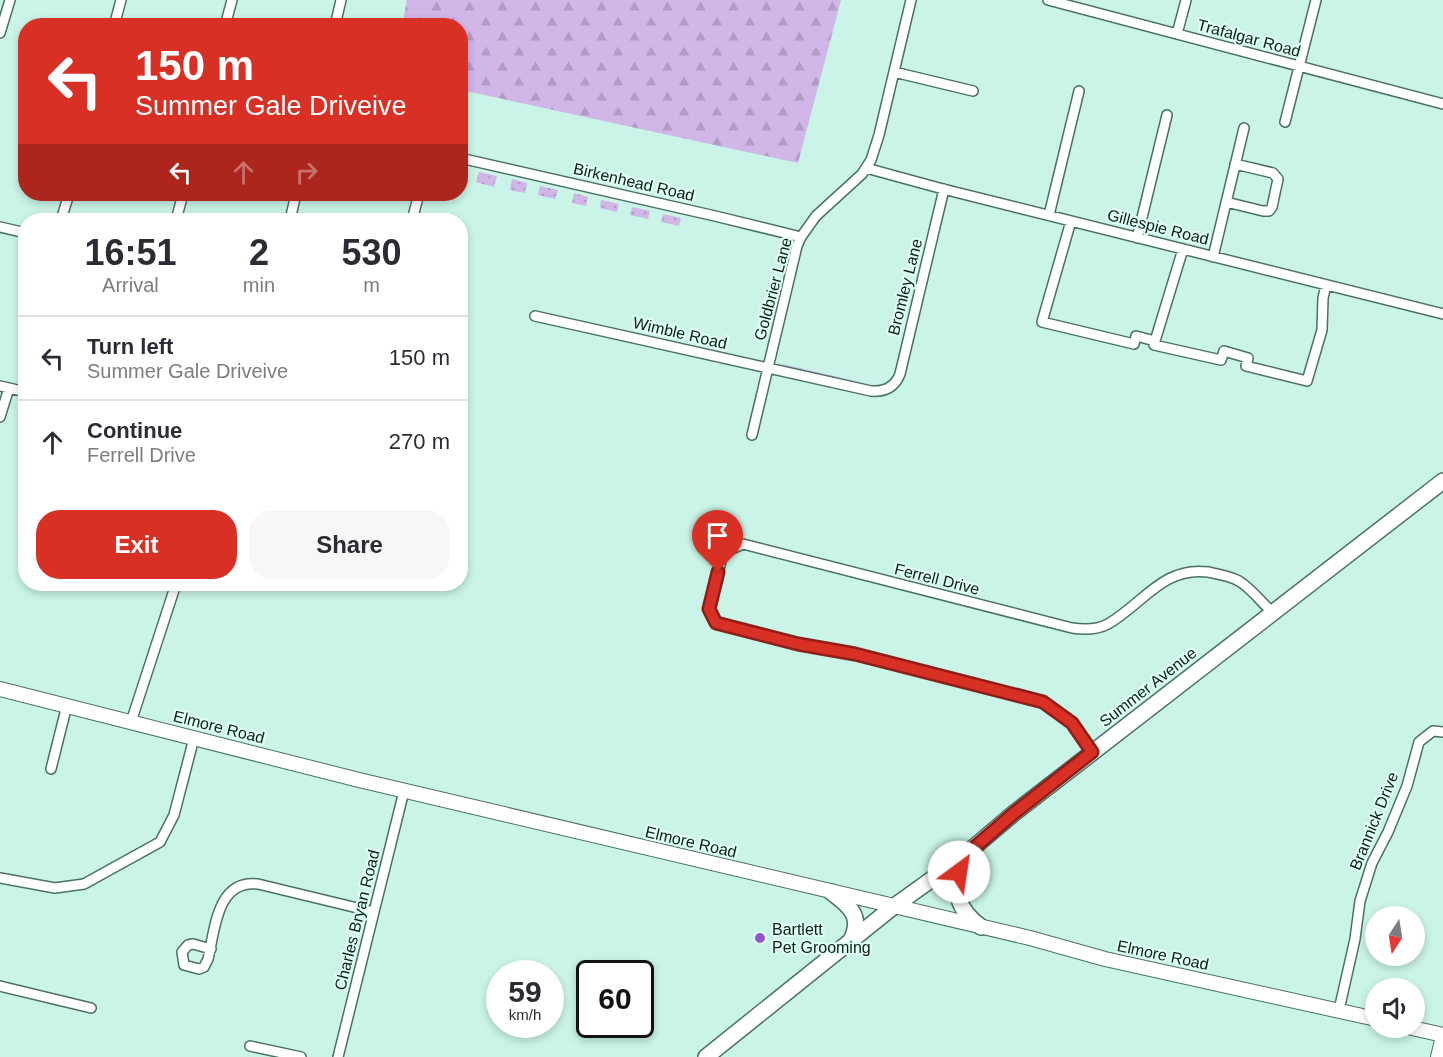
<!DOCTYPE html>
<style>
:root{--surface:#fff;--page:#f7f7f7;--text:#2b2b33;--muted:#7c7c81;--line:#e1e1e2;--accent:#d93025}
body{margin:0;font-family:Arial,sans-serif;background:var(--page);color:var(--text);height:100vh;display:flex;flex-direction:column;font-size:22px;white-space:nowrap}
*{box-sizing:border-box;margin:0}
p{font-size:20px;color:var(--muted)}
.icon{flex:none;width:33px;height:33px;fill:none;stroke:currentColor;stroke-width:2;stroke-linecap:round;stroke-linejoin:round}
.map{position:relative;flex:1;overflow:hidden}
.sheet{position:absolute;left:18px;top:213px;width:450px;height:378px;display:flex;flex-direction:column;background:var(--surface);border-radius:24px;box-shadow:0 3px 9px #0003}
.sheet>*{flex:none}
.guide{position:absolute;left:18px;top:18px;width:450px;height:183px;border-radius:24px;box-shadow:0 3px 9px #0003;background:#d93025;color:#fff;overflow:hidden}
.needle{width:39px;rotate:192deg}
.controls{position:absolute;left:1365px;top:906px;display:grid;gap:12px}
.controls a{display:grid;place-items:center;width:60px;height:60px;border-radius:50%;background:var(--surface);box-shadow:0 3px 9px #0003;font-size:30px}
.speed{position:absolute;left:486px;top:960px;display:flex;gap:12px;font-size:30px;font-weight:700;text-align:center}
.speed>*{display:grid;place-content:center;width:78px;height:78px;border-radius:50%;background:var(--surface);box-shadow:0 3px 9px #0003;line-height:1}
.speed small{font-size:15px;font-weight:400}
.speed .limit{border:3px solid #111;border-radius:9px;background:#fff;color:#111}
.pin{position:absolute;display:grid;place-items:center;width:51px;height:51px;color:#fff;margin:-62px -26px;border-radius:50% 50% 50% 0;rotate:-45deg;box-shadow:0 0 6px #0007}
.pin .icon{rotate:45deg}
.me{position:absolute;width:66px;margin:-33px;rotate:31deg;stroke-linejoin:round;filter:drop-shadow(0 0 4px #0008)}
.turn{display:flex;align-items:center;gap:21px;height:126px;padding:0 18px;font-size:27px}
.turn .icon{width:78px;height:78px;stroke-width:2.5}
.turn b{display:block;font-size:42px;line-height:51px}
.lanes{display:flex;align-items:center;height:57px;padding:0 18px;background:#0003;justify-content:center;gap:30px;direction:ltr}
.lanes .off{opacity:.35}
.eta{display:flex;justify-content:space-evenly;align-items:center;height:102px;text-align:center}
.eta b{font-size:36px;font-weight:800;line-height:42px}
.action{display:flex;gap:12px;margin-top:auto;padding:12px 18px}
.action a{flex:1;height:69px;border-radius:24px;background:var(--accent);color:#fff;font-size:24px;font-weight:800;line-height:69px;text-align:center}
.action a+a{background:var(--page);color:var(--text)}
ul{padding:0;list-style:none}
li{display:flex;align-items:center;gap:18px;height:84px;padding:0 18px;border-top:2px solid var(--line)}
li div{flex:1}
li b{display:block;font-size:22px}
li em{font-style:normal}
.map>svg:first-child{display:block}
.grass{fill:url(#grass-dots)}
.forest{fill:url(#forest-firs)}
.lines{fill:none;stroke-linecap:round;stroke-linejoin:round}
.street-casing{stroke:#4b7166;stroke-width:12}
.secondary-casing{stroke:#4b7166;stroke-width:16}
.primary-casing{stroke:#4b7166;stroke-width:18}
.street{stroke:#fff;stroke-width:9}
.secondary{stroke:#fff;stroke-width:14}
.primary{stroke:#fff;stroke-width:15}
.route-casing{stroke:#8d1f18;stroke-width:15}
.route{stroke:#d93025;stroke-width:10}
.poi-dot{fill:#9852c7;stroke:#defff4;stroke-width:2}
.labels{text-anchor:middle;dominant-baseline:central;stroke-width:4.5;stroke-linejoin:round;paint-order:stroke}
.street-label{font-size:16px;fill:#0e1d19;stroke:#defff4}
.poi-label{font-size:16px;fill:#0e1d19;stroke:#defff4;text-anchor:start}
</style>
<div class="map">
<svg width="1443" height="1057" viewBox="0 0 1443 1057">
<defs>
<pattern id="grass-dots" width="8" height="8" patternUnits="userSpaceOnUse" patternTransform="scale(1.5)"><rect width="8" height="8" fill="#d1b6e8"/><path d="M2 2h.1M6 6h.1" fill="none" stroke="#b29cc6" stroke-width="1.8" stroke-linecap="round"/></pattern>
<pattern id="forest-firs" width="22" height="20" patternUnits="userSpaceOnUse" patternTransform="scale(1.5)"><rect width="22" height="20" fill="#d1b6e8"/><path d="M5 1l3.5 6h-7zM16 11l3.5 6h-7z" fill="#b29cc6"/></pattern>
</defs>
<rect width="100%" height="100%" fill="#caf4e7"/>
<path class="grass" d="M 479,172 L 497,176 L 494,187 L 476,182 Z
M 512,179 L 527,183 L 525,193 L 510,190 Z
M 540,186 L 558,190 L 555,199 L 538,195 Z
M 574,193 L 588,197 L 586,206 L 572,203 Z
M 601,200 L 619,204 L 617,212 L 600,208 Z
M 632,207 L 650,211 L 648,219 L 630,215 Z
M 663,214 L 681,218 L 679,226 L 661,222 Z
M 782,364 L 877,386 L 786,367 Z"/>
<path class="forest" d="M 407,0 L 841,0 L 798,163 L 461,90 L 460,26 L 402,25 Z"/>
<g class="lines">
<defs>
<path id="street" d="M 1048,0 L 1443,104
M 114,26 L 121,0
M 225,26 L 232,0
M 335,26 L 341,0
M 0,33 L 10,0
M 1177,34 L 1186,0
M 894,72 L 973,91
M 1285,122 L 1316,0
M 460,158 L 715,216 L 801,237
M 866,168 L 943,189 L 1443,314
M 1226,202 L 1263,211 L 1269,211 L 1272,207 L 1278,179 L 1273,173 L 1235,164
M 1049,215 L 1079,91
M 61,220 L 69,194
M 176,220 L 183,194
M 290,220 L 296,194
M 412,220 L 419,194
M 1071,221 L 1042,322 L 1134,344 L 1136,336 L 1155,341 L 1154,345 L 1221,360 L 1224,351 L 1248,358 L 1246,366 L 1307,381 L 1322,330 L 1323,298 L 1326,285
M 0,227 L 26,233
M 1137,238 L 1167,115
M 1213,257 L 1244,128
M 535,316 L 871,391 C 885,392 895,387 900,374 L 944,189
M 1155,341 L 1183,249
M 0,386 L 26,392
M 0,417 L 9,388
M 752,435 L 797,246 L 801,237 L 816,216 L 862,174 L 871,160 L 879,135 L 911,0
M 63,585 L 63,584
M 131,722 L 176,584
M 1093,752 L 1072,723 L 1043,702 L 855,654 L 798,644 L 716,623 L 709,609 L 723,553 L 743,544 L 1072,628 C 1085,630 1097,630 1108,624 C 1143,604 1163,566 1208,572 C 1218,574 1230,576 1239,581 C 1252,589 1262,603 1273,613
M 51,769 L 67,705
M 0,878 L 55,888 L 84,884 L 160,842 L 174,815 L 194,738
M 211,949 L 193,944 L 188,945 L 182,952 L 184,965 L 199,969 L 204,967 L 208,959 C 215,929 217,879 258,884 L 374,912
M 0,986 L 91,1008
M 1339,1010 L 1355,939 L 1360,901 L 1372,863 L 1388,832 L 1407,786 L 1419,742 L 1433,731 L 1443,732
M 250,1046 L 301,1057
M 338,1057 L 404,791"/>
<path id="secondary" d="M 0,689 L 359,780 L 1030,938 L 1105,959 L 1376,1019
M 1412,1028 L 1443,1035
M 1438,1057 L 1443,1036"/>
<path id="primary" d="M 960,859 C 956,891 953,906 981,927
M 831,892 C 850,906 864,917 850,942
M 706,1057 L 893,907 L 960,859 L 1013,814 L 1443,481"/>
</defs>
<use href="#street" class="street-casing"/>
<use href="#secondary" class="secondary-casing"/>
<use href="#primary" class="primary-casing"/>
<use href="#street" class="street"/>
<use href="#secondary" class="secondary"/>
<use href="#primary" class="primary"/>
</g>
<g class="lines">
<defs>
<path id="route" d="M 718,572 L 709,609 L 716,623 L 798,644 L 855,654 L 1043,702 L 1072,723 L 1092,752 L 1013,814 L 960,860 L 959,872"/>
</defs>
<use href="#route" class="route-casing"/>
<use href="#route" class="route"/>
</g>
<circle class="poi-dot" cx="760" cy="938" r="6"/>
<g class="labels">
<g class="street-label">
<text transform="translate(1249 38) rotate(15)">Trafalgar Road</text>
<text transform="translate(634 182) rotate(13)">Birkenhead Road</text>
<text transform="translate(1158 227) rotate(14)">Gillespie Road</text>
<text transform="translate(905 287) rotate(-76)">Bromley Lane</text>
<text transform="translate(773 289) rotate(-75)">Goldbrier Lane</text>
<text transform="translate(680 333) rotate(13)">Wimble Road</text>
<text transform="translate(937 579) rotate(14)">Ferrell Drive</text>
<text transform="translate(1148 687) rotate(-38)">Summer Avenue</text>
<text transform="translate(219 727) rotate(14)">Elmore Road</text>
<text transform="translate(1374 821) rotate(-68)">Brannick Drive</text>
<text transform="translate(691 842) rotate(13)">Elmore Road</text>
<text transform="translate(357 920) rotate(-76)">Charles Bryan Road</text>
<text transform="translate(1163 955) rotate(12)">Elmore Road</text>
</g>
<g class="poi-label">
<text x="772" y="929">Bartlett<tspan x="772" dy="18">Pet Grooming</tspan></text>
</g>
</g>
</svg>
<div class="controls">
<a><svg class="needle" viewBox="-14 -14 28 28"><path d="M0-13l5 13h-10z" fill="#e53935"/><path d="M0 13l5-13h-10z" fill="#7c7c81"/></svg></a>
<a><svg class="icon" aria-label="sound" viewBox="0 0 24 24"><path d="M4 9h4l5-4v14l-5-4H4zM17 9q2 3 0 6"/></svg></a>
</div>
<div class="speed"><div>59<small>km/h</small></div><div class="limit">60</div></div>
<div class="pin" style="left:718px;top:572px;background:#d93025"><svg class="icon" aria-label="arrive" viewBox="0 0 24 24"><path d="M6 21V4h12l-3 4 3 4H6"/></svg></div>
<svg class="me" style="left:959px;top:872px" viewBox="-20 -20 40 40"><circle r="19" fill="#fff"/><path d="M0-13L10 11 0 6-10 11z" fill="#d93025"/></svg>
<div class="guide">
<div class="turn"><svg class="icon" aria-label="left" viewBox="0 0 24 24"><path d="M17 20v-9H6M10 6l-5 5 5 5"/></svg><div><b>150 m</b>Summer Gale Driveive</div></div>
<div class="lanes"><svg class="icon" aria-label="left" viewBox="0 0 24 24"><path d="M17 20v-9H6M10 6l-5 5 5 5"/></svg><svg class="icon off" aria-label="ahead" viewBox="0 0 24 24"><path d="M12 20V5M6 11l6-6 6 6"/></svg><svg class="icon off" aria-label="right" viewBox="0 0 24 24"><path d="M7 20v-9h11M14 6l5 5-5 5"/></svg></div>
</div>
<section class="sheet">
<div class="eta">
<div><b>16:51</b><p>Arrival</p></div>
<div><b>2</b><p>min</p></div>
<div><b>530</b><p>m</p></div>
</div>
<ul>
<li><svg class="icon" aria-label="left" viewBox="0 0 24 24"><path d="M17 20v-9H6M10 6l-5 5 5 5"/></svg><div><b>Turn left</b><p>Summer Gale Driveive</p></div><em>150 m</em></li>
<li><svg class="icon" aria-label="ahead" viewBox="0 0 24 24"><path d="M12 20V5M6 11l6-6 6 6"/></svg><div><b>Continue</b><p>Ferrell Drive</p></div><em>270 m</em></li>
</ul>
<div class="action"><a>Exit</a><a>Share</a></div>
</section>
</div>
